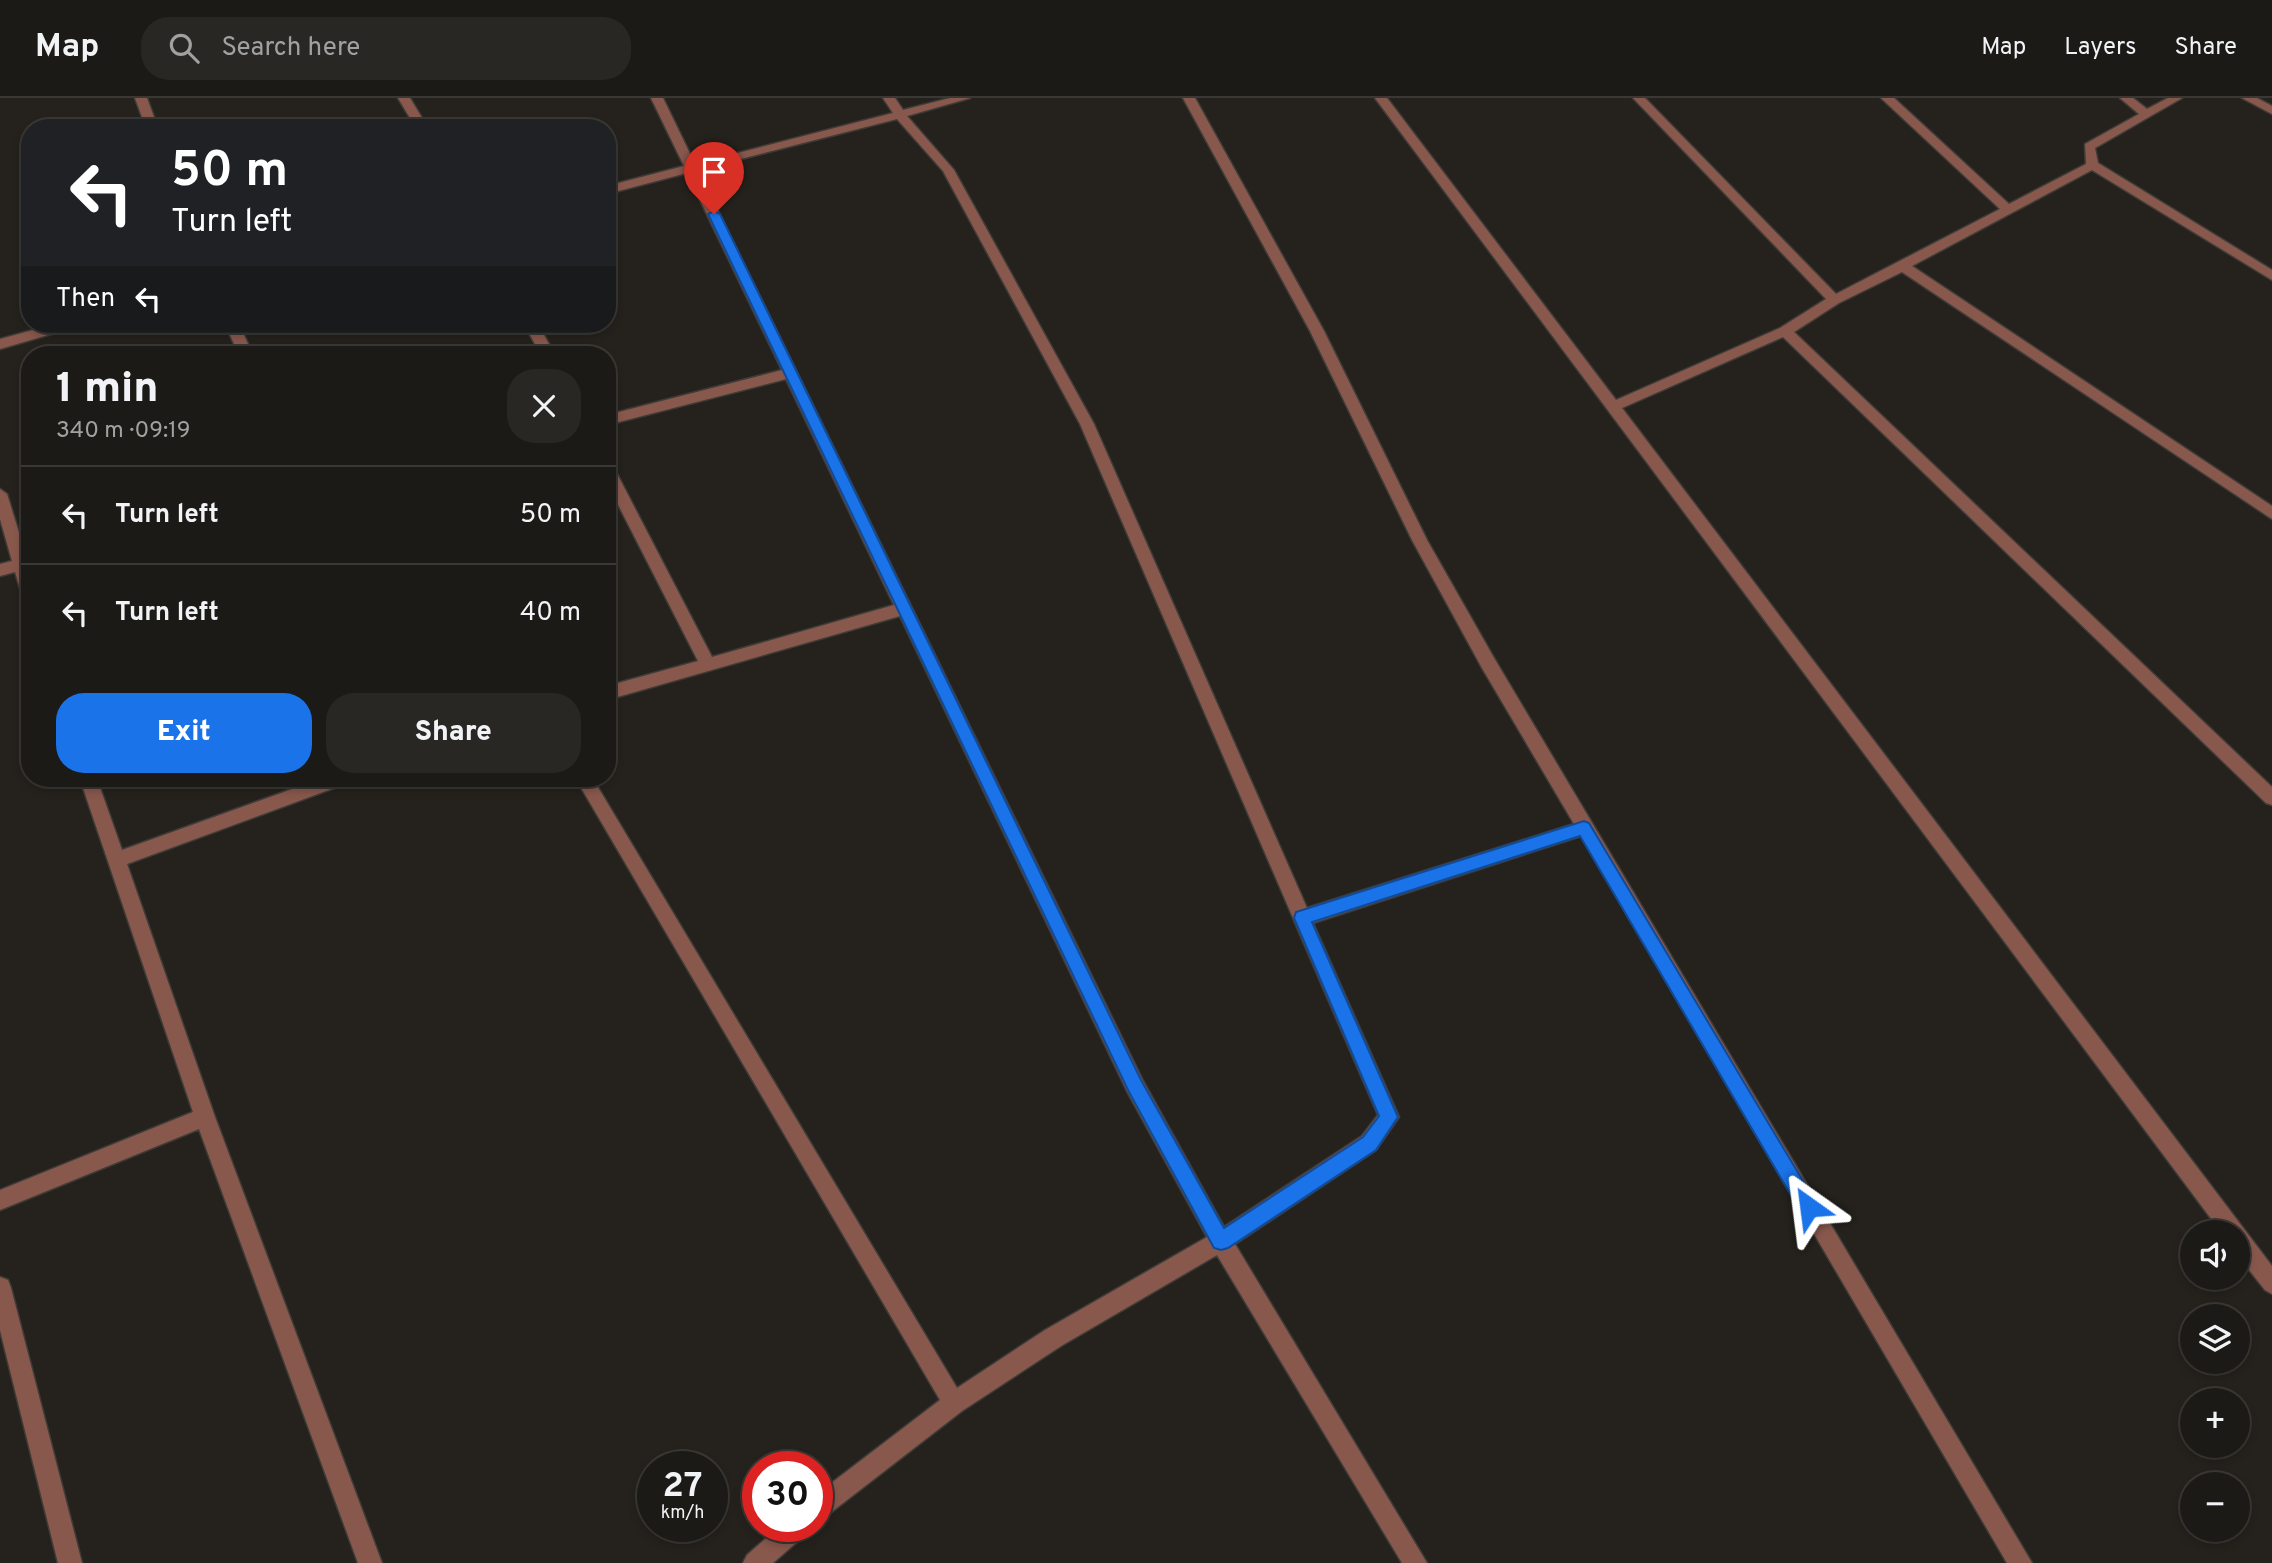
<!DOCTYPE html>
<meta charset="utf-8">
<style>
:root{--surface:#1c1a16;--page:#292723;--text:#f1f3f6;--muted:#a0a1a1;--line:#3a3835;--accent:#1a73e8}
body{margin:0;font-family:Overpass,sans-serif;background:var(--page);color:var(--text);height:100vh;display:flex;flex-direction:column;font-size:26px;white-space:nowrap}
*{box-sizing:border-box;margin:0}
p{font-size:23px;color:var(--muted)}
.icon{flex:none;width:38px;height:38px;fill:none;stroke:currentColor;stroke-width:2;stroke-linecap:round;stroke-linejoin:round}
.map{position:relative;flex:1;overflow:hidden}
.details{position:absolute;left:21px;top:248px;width:595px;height:441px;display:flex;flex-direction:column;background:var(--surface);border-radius:28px;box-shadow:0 4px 10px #0003,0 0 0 2px var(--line)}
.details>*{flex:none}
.hud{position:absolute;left:21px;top:21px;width:595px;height:214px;border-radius:28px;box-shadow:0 4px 10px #0003,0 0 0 2px var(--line);background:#202124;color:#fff;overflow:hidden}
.controls{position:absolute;left:2180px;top:1122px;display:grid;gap:14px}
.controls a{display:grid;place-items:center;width:70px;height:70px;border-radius:50%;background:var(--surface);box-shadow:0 4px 10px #0003,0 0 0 2px var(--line);font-size:35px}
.speed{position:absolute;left:637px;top:1353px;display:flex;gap:14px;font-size:35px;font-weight:700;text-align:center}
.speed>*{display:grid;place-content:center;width:91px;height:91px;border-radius:50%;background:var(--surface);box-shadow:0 4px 10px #0003,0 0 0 2px var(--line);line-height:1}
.speed small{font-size:18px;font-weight:400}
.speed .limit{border:10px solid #d22;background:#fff;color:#111}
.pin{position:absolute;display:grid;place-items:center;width:60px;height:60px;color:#fff;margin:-72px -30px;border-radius:50% 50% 50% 0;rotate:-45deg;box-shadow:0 0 7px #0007}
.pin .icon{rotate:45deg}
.me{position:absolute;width:77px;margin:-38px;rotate:329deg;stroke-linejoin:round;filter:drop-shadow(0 0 5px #0008)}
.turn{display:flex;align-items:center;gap:24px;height:147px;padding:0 35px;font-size:32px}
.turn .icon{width:91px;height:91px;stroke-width:2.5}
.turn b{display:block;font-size:49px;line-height:60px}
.then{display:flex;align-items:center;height:66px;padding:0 35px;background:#0003;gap:14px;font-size:26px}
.round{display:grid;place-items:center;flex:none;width:74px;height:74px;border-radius:28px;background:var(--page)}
.head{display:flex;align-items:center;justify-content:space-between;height:119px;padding:0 35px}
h1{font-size:42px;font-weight:800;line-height:52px}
.primary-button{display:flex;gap:14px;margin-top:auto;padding:14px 35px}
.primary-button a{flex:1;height:80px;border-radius:28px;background:var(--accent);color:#fff;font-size:28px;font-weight:800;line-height:80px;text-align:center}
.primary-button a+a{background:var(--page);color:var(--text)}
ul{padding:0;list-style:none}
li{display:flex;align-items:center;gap:21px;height:98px;padding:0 35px;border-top:2px solid var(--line)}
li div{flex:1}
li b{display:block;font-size:26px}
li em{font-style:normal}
header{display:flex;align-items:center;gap:42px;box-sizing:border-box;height:98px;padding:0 35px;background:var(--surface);border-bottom:2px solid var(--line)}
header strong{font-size:33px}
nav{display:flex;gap:38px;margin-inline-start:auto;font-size:24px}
.search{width:490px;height:63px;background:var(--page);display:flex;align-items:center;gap:18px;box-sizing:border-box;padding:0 24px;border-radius:28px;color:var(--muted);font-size:26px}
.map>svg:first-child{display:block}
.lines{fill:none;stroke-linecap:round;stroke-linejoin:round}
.minor-casing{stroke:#3f3c38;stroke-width:3}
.minor{fill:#89584d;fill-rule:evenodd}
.route{fill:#1a73e8;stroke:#114b97;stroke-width:2}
</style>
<header>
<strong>Map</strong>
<div class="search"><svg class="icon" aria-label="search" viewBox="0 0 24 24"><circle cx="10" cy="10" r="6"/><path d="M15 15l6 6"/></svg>Search here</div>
<nav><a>Map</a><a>Layers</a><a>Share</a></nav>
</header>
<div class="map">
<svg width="2272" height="1465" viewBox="0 0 2272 1465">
<rect width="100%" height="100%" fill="#25221d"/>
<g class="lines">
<defs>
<path id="minor" d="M 135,0 L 147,0 L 158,30 L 146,30 Z
M 398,0 L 410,0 L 428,30 L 416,30 Z
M 651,0 L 663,0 L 695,66 L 893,15 L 883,0 L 895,0 L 903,12 L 950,0 L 970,0 L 907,18 L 954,72 L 1094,326 L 1307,810 L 1574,726 L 1482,570 L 1412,442 L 1310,233 L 1183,0 L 1195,0 L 1324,233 L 1427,442 L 1494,560 L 2032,1465 L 2007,1465 L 1581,738 L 1313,825 L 1399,1019 L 1376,1052 L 1235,1146 L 1427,1465 L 1402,1465 L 1217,1157 L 1061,1248 L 962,1313 L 825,1419 L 817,1422 L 817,1396 L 940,1302 L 576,681 L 593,681 L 957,1290 L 1045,1232 L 1207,1139 L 1128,995 L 900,518 L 607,602 L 607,588 L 698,563 L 607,385 L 607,365 L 614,370 L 712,559 L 894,507 L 786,281 L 607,327 L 607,317 L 782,272 L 687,75 L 607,96 L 607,88 L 684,68 ZM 897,21 L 943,73 L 1080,326 L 1378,1017 L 1362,1038 L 1224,1129 L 1142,981 L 698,72 Z
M 1375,0 L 1387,0 L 1616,302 L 1780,230 L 1826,201 L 1633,0 L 1645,0 L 1836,196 L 2000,111 L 1881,0 L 1894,0 L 2009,106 L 2086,66 L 2085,46 L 2139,16 L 2120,0 L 2133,0 L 2147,11 L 2168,0 L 2182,0 L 2095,50 L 2098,65 L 2272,172 L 2272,182 L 2092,72 L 1912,168 L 2272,408 L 2272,421 L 1902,174 L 1839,205 L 1794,234 L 2272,689 L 2272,707 L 2266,705 L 1783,239 L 1622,310 L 2272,1168 L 2272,1196 L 2265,1192 L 2238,1158 L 2238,1134 L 2221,1134 Z
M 2242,0 L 2257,0 L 2272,8 L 2272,16 Z
M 55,226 L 77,226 L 75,229 L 0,251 L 0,241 Z
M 225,226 L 239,226 L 253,257 L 239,257 Z
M 524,226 L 538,226 L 555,257 L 541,257 Z
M 0,391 L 7,396 L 30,470 L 30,503 L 22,497 L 15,474 L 0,478 L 0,466 L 12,463 L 0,421 Z
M 80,681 L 97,681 L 122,752 L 320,681 L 348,681 L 345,686 L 127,766 L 215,1019 L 382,1465 L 358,1465 L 199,1031 L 0,1112 L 0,1092 L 193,1014 Z
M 0,1179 L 8,1182 L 11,1190 L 82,1465 L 58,1465 L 0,1232 Z
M 780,1428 L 810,1428 L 806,1436 L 773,1465 L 743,1465 L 747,1457 Z"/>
</defs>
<use href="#minor" class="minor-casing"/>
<use href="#minor" class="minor"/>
</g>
<path class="route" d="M 714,113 L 720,116 L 1141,982 L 1224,1130 L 1363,1039 L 1379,1018 L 1294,820 L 1296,814 L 1584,723 L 1589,725 L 1815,1103 L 1818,1109 L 1815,1116 L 1809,1119 L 1802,1116 L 1580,738 L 1312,824 L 1398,1019 L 1376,1052 L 1228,1150 L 1221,1152 L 1214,1150 L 1129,994 L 708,116 Z"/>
</svg>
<div class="controls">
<a><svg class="icon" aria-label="sound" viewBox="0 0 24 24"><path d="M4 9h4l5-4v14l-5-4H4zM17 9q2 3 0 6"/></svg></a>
<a><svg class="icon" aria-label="layers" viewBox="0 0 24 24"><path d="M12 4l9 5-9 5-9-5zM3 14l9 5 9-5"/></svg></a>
<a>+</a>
<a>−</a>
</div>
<div class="speed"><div>27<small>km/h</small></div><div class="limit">30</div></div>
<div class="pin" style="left:714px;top:116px;background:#d93025"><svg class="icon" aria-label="arrive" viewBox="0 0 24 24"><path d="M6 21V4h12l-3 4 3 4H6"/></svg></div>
<svg class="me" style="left:1809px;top:1109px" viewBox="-20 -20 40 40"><path d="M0-17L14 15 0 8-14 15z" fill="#1a73e8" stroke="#fff" stroke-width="4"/></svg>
<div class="hud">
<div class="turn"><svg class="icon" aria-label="left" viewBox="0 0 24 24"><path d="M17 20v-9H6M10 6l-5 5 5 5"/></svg><div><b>50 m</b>Turn left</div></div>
<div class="then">Then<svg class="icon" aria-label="left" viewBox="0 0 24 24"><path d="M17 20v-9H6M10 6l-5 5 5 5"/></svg></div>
</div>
<section class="details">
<div class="head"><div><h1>1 min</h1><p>340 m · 09:19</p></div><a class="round"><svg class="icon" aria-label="close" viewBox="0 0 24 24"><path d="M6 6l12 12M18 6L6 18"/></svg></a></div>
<ul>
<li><svg class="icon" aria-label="left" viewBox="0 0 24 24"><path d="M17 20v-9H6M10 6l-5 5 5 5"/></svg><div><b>Turn left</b></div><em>50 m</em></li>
<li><svg class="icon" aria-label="left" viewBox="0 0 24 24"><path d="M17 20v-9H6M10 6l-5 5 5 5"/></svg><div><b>Turn left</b></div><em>40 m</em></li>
</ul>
<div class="primary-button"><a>Exit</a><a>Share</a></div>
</section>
</div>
